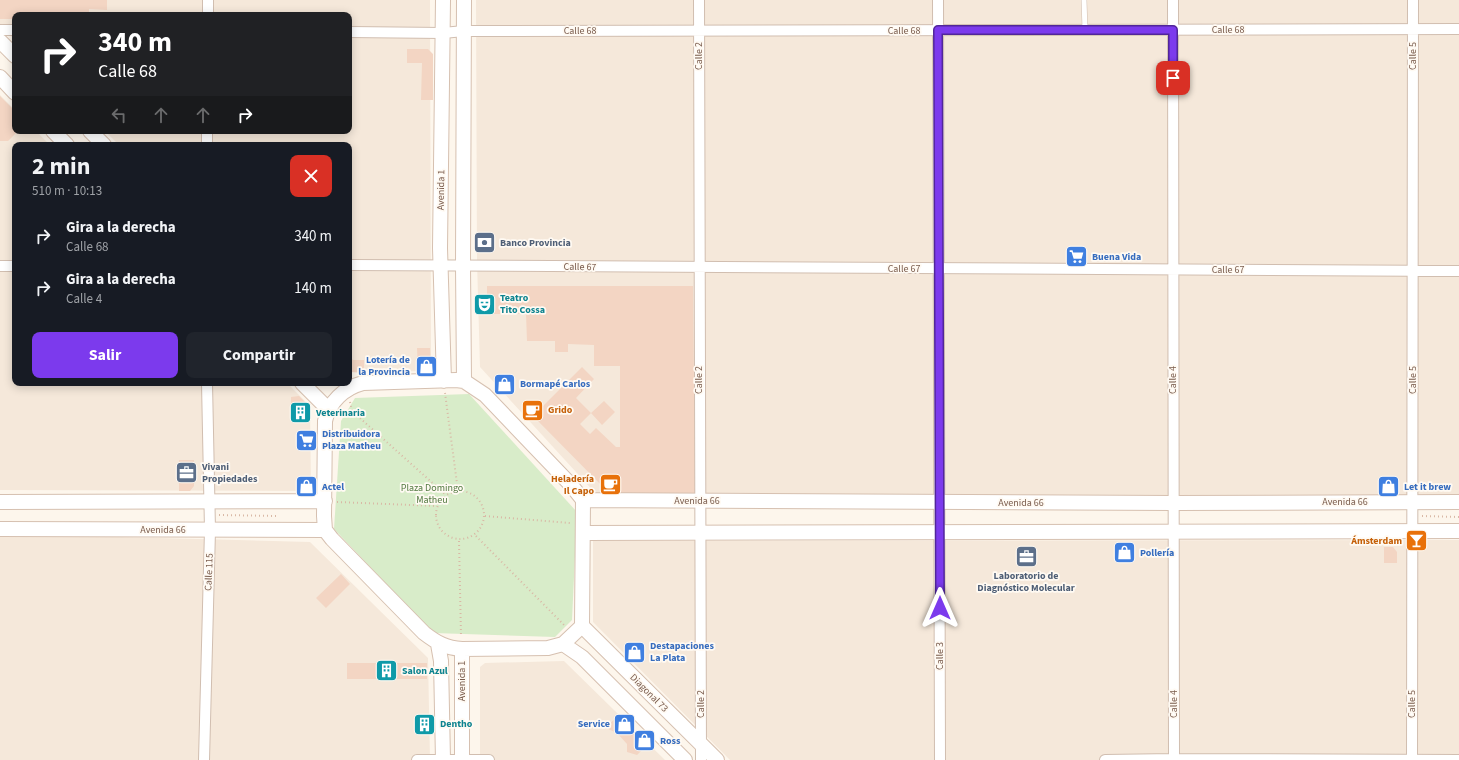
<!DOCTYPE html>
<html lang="es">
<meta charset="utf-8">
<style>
:root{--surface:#171b24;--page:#20242c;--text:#f1f3f6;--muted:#9ea1a6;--accent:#7c3aed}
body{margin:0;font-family:"Source Sans 3",sans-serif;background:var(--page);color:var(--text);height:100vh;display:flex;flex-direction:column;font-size:15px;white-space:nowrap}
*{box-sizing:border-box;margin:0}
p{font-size:13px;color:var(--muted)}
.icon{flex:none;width:22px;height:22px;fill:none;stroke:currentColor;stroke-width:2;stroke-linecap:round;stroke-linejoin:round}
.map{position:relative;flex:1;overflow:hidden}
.details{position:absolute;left:12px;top:142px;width:340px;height:244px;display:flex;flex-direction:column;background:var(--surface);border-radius:8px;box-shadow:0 2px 10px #0003}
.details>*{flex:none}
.top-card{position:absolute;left:12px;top:12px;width:340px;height:122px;border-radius:8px;box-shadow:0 2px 10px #0003;background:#202124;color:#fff;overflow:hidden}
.pin{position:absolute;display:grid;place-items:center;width:34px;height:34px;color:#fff;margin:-17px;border-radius:8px;box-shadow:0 2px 6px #0006}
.me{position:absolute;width:44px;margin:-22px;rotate:0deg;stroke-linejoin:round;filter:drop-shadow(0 0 3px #0008)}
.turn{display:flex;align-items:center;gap:14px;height:84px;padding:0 20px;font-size:18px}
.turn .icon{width:52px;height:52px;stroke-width:2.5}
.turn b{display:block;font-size:28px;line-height:34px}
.lanes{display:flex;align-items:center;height:38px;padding:0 20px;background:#0003;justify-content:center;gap:20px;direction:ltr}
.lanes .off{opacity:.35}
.round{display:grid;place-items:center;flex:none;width:42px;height:42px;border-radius:8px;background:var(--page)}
.summary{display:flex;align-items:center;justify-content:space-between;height:68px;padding:0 20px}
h1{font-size:24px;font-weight:700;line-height:30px}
.cta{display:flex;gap:8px;margin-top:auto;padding:8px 20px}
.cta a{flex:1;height:46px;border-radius:8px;background:var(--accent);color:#fff;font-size:16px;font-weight:700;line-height:46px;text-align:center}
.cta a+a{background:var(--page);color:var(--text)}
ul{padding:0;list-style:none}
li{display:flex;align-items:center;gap:12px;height:52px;padding:0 20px}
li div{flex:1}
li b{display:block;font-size:15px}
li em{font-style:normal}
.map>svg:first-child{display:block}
.residential{fill:#f5e8da}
.green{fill:#d8ecc9}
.building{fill:#f3d5c3}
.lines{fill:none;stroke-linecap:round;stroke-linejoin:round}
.service-casing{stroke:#d1beb0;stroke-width:6}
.minor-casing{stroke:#d1beb0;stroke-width:12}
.secondary-casing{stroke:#d6c0b0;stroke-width:16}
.path{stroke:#d9b8a5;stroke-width:2;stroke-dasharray:1 3;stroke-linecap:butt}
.service{stroke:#fff;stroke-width:5}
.minor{stroke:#fff;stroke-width:10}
.secondary{stroke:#fff;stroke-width:14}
.route-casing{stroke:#51269a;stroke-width:10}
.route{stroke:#7c3aed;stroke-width:7}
.labels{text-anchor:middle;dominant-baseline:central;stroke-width:3.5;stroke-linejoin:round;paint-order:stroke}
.street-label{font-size:10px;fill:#7a5c4d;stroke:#fffaf3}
.service-label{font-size:10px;font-weight:bold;fill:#4e5e75;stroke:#fffaf3;text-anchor:start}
.shop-label{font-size:10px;font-weight:bold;fill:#366cbe;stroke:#fffaf3;text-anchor:start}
.culture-label{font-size:10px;font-weight:bold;fill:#0d838f;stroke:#fffaf3;text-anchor:start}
.food-label{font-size:10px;font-weight:bold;fill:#c56008;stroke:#fffaf3;text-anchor:end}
.park-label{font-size:10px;fill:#537a41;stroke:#fffaf3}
</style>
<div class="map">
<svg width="1459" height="760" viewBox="0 0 1459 760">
<rect width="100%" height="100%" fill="#fdf6ec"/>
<path class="residential" d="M 0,0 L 430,0 L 431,371 L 349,372 L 349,145 L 119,145 L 105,131 L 349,131 L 349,15 L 15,15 L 15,40 L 0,25 Z
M 476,0 L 1459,0 L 1459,499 L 597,495 L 480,367 L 477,261 Z
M 0,95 L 15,110 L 15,131 L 36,131 L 50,145 L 15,145 L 15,383 L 287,383 L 310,406 L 311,491 L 0,490 Z
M 0,534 L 310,542 L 428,658 L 430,760 L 0,760 Z
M 1459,540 L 1459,760 L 730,760 L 593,622 L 593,541 Z
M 564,661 L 665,760 L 480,760 L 480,667 L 485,663 Z"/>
<path class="green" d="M 469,394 L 577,512 L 572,620 L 555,637 L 433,633 L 334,529 L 341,421 L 355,398 Z"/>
<path class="building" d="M 0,0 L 107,0 L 107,10 L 89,9 L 89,14 L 24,14 L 15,15 L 15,19 L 0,19 Z
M 407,49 L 428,49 L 433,54 L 433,100 L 421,100 L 422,63 L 407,63 Z
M 0,96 L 15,111 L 15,131 L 18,131 L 8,141 L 0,141 Z
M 487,286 L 693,286 L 695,493 L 609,493 L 533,416 L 582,367 L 594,379 L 576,398 L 591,413 L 580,424 L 590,434 L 596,428 L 616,447 L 620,447 L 620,366 L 594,366 L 594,345 L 568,344 L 568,352 L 555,352 L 555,341 L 527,341 L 526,314 L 487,314 Z
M 417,348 L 430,348 L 431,371 L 418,371 Z
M 349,356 L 353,360 L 364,360 L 364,373 L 351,372 L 349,370 Z
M 299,396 L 309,406 L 309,420 L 291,420 L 291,397 Z
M 604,401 L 615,412 L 602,425 L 591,413 Z
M 179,460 L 194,460 L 194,486 L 190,491 L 179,491 Z
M 1380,479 L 1398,480 L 1397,493 L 1394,496 L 1380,495 Z
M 1384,547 L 1393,547 L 1397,552 L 1397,563 L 1384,563 Z
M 341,574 L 350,584 L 326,608 L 316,598 Z
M 347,663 L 427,663 L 427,679 L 347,679 Z
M 418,715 L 429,715 L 430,734 L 419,734 Z
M 618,715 L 648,744 L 637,755 L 627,752 L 627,744 L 617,733 L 606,728 Z"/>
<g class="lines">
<defs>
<path id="service" d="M 1084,0 L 1085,30"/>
<path id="minor" d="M 208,0 L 208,15
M 699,0 L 701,760
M 938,0 L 940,760
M 1173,0 L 1174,760
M 0,30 L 15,30
M 349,32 L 443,33 L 464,31 L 1459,29
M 207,145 L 207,131
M 349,265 L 1459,271
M 0,266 L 15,266
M 204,760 L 210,530 L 207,383
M 417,760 L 489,760
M 1105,760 L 1174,759 L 1459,760
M 1412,760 L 1413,0"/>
<path id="secondary" d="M 443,0 L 440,248 L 444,381
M 464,0 L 463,266 L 464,381
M 0,41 L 15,56
M 0,77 L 15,93
M 53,131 L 67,145
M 90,131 L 104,145
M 456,380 L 464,381 L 485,395 L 571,485 L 583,500 L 582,626 L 563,644 L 548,648 L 462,649 C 446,648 437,643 424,633 L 332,539 L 325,530 L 324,516 L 325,421 C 329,402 344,388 363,383 Z
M 302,383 L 328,409
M 583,500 L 1173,503 L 1459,502
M 0,502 L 325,501
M 0,529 L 325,530
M 584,533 L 1459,531
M 582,626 L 717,760
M 438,644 L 441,661 L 443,760
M 563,644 L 582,657 L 685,760
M 462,649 L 462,760"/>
</defs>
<use href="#service" class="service-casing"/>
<use href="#minor" class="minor-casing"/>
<use href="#secondary" class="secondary-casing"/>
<path class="path" d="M 445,393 L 458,491
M 350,402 L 352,411 L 446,495
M436 515a24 24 0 1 1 48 0a24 24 0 1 1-48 0Z
M 337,502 L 437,506
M 219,515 L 277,516
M 485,516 L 570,523
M 1422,516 L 1459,517
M 476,536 L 565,626
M 459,541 L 461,636"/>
<use href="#service" class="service"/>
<use href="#minor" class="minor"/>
<use href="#secondary" class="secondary"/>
</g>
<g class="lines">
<defs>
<path id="route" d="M 940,608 L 938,30 L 1173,30 L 1173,78"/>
</defs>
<use href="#route" class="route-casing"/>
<use href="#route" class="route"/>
</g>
<defs>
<symbol id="bank-square" viewBox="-11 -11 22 22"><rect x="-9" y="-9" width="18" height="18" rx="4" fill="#5c6f8a" stroke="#fffaf3"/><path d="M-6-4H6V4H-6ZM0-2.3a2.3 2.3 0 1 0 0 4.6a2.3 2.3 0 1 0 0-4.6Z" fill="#fff"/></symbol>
<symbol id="supermarket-square" viewBox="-11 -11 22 22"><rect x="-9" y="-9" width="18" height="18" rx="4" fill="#3f7fe0" stroke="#fffaf3"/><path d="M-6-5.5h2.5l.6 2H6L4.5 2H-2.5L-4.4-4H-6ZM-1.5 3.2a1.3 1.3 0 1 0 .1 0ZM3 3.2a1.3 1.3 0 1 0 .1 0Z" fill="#fff"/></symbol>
<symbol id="theatre-square" viewBox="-11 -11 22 22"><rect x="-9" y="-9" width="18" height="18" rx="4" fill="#0f9aa8" stroke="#fffaf3"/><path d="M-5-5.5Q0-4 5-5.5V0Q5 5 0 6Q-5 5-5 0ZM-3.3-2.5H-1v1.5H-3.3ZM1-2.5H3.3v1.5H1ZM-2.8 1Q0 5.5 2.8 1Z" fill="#fff"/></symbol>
<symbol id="shop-square" viewBox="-11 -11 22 22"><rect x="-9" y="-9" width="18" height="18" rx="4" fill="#3f7fe0" stroke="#fffaf3"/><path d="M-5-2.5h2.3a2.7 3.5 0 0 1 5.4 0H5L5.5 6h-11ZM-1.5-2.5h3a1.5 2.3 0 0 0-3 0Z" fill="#fff"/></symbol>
<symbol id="cafe-square" viewBox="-11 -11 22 22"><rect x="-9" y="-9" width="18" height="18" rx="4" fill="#e8710a" stroke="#fffaf3"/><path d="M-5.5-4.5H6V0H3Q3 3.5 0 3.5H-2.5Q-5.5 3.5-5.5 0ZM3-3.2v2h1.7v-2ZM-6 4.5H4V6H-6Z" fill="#fff"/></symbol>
<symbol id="building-square" viewBox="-11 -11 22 22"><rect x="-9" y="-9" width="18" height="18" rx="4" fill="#0f9aa8" stroke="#fffaf3"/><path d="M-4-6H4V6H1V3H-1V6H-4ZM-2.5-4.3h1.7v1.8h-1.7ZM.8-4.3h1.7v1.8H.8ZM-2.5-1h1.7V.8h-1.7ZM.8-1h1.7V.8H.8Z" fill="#fff"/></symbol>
<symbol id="office-square" viewBox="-11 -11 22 22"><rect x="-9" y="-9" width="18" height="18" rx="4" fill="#5c6f8a" stroke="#fffaf3"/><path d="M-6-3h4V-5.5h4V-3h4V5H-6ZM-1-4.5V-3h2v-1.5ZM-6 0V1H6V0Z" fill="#fff"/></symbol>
<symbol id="bar-square" viewBox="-11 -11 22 22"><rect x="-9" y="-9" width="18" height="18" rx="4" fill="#e8710a" stroke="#fffaf3"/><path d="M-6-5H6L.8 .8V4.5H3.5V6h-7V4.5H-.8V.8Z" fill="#fff"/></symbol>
</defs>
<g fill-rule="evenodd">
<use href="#bank-square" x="472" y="230" width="25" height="25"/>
<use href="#supermarket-square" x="1064" y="244" width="25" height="25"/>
<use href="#theatre-square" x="472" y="292" width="25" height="25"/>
<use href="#shop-square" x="414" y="354" width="25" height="25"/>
<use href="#shop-square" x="492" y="372" width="25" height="25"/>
<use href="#cafe-square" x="520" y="398" width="25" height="25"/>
<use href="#building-square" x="288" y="400" width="25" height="25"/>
<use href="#supermarket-square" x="294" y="428" width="25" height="25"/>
<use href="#office-square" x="174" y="460" width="25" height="25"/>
<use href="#cafe-square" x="598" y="472" width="25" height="25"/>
<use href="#shop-square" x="294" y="474" width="25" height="25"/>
<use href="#shop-square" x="1376" y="474" width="25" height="25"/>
<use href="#bar-square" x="1404" y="528" width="25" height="25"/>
<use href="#shop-square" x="1112" y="540" width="25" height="25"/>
<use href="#office-square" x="1014" y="544" width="25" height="25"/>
<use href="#shop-square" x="622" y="640" width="25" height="25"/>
<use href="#building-square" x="374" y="658" width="25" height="25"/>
<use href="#building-square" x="412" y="712" width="25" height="25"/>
<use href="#shop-square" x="612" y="712" width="25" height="25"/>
<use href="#shop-square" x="632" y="728" width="25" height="25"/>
</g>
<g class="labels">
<g class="street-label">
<text x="1228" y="30">Calle 68</text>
<text x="580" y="31">Calle 68</text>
<text x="904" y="31">Calle 68</text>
<text transform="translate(699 56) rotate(-90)">Calle 2</text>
<text transform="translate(1413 56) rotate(-90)">Calle 5</text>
<text transform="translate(441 190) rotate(-89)">Avenida 1</text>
<text transform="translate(580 267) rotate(1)">Calle 67</text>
<text x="904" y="269">Calle 67</text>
<text x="1228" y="270">Calle 67</text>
<text transform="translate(699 380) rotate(-90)">Calle 2</text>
<text transform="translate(1173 380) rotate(-90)">Calle 4</text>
<text transform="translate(1413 380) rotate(-90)">Calle 5</text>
<text x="697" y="501">Avenida 66</text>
<text x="1345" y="502">Avenida 66</text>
<text x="1021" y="503">Avenida 66</text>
<text x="163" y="530">Avenida 66</text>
<text transform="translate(209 572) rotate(-88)">Calle 115</text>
<text transform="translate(940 656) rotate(-90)">Calle 3</text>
<text transform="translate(462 681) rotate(-90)">Avenida 1</text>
<text transform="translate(649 693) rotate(45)">Diagonal 73</text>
<text transform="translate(701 704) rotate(-90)">Calle 2</text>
<text transform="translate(1174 704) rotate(-90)">Calle 4</text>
<text transform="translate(1412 704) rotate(-90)">Calle 5</text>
</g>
<g class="service-label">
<text x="500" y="243">Banco Provincia</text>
<text x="202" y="467">Vivani<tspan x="202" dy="12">Propiedades</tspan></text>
<text x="1026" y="576" text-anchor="middle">Laboratorio de<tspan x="1026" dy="12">Diagnóstico Molecular</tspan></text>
</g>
<g class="shop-label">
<text x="1092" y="257">Buena Vida</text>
<text x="410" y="360" text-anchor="end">Lotería de<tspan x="410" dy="12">la Provincia</tspan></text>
<text x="520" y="384">Bormapé Carlos</text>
<text x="322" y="434">Distribuidora<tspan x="322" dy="12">Plaza Matheu</tspan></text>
<text x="322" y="487">Actel</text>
<text x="1404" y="487">Let it brew</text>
<text x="1140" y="553">Pollería</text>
<text x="650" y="646">Destapaciones<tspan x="650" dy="12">La Plata</tspan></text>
<text x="610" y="724" text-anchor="end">Service</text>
<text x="660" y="741">Ross</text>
</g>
<g class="culture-label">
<text x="500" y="298">Teatro<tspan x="500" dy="12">Tito Cossa</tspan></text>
<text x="316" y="413">Veterinaria</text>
<text x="402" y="671">Salon Azul</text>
<text x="440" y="724">Dentho</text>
</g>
<g class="food-label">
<text x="548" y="410" text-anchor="start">Grido</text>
<text x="594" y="479">Heladería<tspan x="594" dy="12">Il Capo</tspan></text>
<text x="1402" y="541">Ámsterdam</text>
</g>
<g class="park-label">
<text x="432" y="488">Plaza Domingo<tspan x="432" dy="12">Matheu</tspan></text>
</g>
</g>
</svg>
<div class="pin" style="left:1173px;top:78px;background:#d93025"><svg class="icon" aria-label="arrive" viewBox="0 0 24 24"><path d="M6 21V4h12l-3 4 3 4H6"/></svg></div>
<svg class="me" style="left:940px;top:608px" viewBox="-20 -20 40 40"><path d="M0-17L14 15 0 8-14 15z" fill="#7c3aed" stroke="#fff" stroke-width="4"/></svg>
<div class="top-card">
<div class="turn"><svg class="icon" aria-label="right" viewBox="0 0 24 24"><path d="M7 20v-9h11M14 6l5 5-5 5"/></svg><div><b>340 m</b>Calle 68</div></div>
<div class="lanes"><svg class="icon off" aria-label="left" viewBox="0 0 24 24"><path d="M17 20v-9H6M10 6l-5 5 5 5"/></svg><svg class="icon off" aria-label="ahead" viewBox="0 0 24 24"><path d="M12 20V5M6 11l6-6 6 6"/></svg><svg class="icon off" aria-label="ahead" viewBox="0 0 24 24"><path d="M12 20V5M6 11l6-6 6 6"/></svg><svg class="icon" aria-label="right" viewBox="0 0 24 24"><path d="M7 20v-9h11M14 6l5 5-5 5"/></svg></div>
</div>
<section class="details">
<div class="summary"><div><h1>2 min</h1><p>510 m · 10:13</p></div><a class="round" style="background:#d93025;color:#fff"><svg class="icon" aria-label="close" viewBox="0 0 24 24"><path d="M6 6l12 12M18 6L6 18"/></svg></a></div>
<ul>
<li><svg class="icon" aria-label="right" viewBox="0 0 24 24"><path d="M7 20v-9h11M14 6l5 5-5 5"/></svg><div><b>Gira a la derecha</b><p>Calle 68</p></div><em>340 m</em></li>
<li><svg class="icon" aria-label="right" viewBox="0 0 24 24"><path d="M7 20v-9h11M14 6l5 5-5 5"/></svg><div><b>Gira a la derecha</b><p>Calle 4</p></div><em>140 m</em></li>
</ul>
<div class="cta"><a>Salir</a><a>Compartir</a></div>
</section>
</div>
